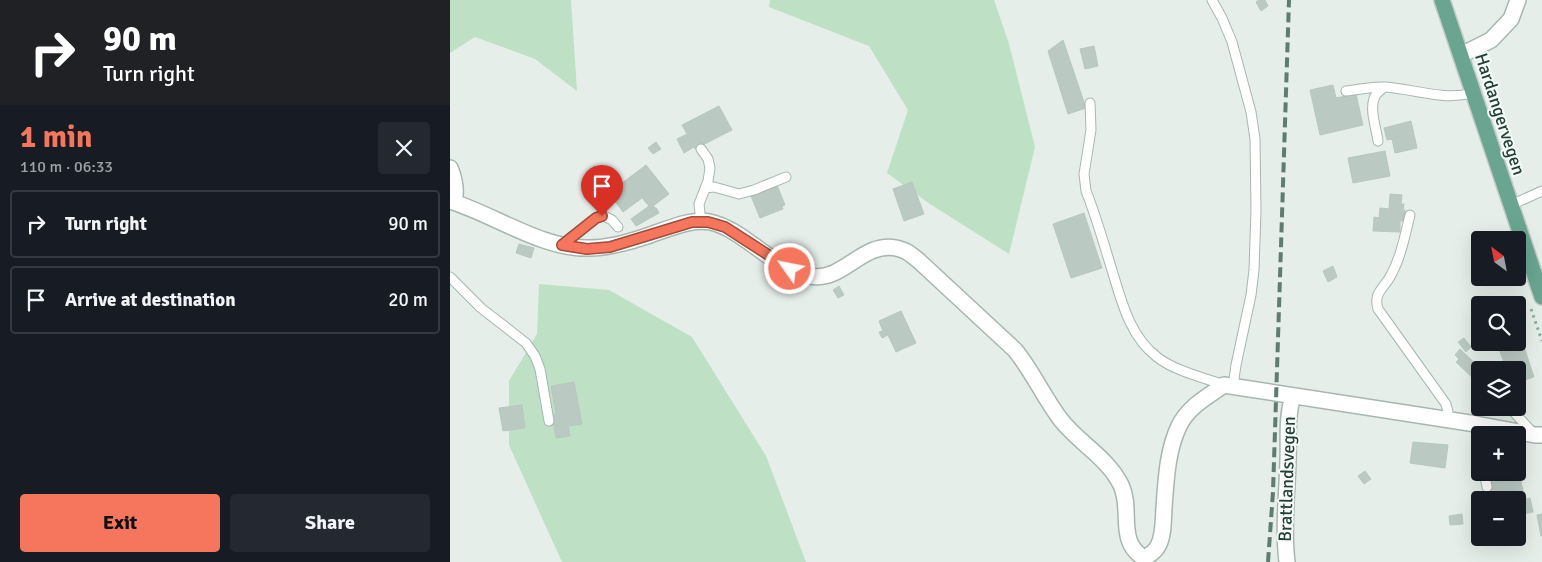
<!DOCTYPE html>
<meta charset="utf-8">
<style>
:root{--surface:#171b24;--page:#242831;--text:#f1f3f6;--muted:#9ea1a6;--line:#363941;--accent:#f5765c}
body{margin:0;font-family:Signika,sans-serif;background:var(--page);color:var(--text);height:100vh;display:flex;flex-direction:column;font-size:19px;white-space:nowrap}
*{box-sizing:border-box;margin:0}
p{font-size:16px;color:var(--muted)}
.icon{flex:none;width:28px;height:28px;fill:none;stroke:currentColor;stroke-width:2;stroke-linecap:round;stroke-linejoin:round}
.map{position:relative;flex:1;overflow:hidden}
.panel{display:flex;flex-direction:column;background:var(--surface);width:450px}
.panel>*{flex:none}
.top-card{background:#202124;color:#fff;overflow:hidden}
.needle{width:32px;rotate:328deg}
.controls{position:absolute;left:1021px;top:231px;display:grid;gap:10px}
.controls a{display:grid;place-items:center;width:55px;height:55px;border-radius:5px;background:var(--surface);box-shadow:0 5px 20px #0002;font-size:25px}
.pin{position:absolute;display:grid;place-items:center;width:42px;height:42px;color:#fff;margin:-51px -21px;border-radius:50% 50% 50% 0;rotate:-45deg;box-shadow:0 0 5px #0007}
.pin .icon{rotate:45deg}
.me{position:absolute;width:55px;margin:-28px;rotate:303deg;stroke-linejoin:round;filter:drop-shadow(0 0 4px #0008)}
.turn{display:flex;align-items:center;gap:18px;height:105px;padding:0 20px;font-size:22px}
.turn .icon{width:65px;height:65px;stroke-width:2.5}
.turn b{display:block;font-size:35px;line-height:42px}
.round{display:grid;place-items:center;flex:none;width:52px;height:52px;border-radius:5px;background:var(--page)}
.overview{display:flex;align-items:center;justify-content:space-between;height:85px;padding:0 20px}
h1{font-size:30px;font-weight:800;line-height:38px;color:var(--accent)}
.primary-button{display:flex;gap:10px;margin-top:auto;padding:10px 20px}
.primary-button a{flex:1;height:58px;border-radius:5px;background:var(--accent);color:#111;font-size:20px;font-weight:800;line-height:58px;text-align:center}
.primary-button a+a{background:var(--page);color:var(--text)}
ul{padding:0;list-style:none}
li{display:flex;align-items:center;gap:15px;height:68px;margin:0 10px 8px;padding:0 10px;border:2px solid var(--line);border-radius:5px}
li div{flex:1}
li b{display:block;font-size:19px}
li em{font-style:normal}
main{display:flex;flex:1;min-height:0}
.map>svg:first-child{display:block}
.green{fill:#bee0c4}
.building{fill:#bac9c2;stroke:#b7c8c0}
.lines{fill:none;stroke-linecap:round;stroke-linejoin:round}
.lane-casing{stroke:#a7b7b0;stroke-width:11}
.street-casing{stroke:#a7b7b0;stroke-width:18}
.primary-casing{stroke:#c1cac7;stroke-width:18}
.path{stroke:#85b2a0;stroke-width:3;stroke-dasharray:2.5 4;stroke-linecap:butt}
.lane{stroke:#fff;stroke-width:9}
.street{stroke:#fff;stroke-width:15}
.primary{stroke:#69a590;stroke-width:15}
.rail{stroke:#5e7c72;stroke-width:4;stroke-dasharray:10 5;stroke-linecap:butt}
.route-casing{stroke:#9f4d3c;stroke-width:12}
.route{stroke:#f5765c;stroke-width:9}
.labels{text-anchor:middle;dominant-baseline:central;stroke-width:4;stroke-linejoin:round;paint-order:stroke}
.street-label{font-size:18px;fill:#234137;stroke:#f6faf8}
</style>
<main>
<section class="panel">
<div class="top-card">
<div class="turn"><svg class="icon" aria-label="right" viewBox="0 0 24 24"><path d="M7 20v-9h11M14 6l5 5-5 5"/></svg><div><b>90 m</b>Turn right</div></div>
</div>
<div class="overview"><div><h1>1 min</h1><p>110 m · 06:33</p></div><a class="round"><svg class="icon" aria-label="close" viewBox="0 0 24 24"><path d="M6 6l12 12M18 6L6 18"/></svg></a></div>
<ul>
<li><svg class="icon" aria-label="right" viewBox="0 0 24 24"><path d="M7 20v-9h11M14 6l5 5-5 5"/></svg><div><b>Turn right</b></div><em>90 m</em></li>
<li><svg class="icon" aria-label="arrive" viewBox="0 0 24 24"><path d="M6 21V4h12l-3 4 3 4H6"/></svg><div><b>Arrive at destination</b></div><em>20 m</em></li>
</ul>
<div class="primary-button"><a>Exit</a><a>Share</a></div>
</section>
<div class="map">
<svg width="1092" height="562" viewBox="0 0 1092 562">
<rect width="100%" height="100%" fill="#e5eee9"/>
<path class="green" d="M 0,0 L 121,0 L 127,91 L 85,59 L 25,37 L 0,53 Z
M 320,0 L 544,0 L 559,44 L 585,147 L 559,254 L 480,204 L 437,173 L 458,110 L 419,46 L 319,7 Z
M 89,284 L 159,290 L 242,337 L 316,456 L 356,562 L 112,562 L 59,445 L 59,381 L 87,334 Z"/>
<path class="building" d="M 809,0 L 815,0 L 818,6 L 811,11 L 806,2 Z
M 613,40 L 636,108 L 618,114 L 598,51 Z
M 644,46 L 648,66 L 635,69 L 630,49 Z
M 883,85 L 886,98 L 906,94 L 913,125 L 870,135 L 860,90 Z
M 269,106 L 282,130 L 245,149 L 244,147 L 234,153 L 227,139 L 237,134 L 232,125 Z
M 961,121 L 967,148 L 945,153 L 942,139 L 937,140 L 934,128 Z
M 206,142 L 211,149 L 203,154 L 198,148 Z
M 935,151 L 940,176 L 903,183 L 898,158 Z
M 196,165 L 219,194 L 203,206 L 207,209 L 209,213 L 186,226 L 181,219 L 199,206 L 192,198 L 173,212 L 159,193 Z
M 462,182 L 474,214 L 454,221 L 443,189 Z
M 327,185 L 335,205 L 332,206 L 333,209 L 310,218 L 301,196 Z
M 940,194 L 952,195 L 951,204 L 954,204 L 953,210 L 955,210 L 955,221 L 950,221 L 950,232 L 923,231 L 924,217 L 929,218 L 930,208 L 939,209 Z
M 634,213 L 652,268 L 621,278 L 603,224 Z
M 69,244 L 84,248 L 81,258 L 66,253 Z
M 883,266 L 887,277 L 878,282 L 873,271 Z
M 389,286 L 394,295 L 388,298 L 383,290 Z
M 451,311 L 466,343 L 446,352 L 438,335 L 432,338 L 429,332 L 433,331 L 429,321 Z
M 1014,338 L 1021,347 L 1016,352 L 1008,342 Z
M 1072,341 L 1084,377 L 1068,382 L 1068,370 L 1062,370 L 1061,367 L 1056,368 L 1049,349 Z
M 1010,349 L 1032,370 L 1030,370 L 1030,389 L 1025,384 L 1027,382 L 1006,362 L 1009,359 L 1005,355 Z
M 124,382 L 132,424 L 118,426 L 120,436 L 106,438 L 102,415 L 106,414 L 101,386 Z
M 72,405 L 75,428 L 53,431 L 49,408 Z
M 963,442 L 998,445 L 995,468 L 960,463 Z
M 1068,469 L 1073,491 L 1041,499 L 1037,480 L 1043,479 L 1042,473 L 1068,472 Z
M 915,471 L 921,479 L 914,484 L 908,476 Z
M 1080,498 L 1083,512 L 1068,515 L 1068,501 Z
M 1012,514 L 1013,524 L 1000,525 L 999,516 Z
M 1092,514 L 1092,536 L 1091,536 L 1087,515 Z"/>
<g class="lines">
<defs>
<path id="lane" d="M 762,0 L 772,18 L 782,42 L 801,112 L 805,139 L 806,210 L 804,270 L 801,295 L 786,365 L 783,386
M 896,91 C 909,90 922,86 935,87 C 965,89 993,101 1023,93
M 640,103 L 641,130 L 634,174 L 636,191 C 646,216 653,241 661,267 C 671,299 679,336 707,357 C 725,371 752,377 774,385
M 928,141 C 926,127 919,109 925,96 C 927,93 931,90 934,87
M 255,188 L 264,187 L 289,194 L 304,190 L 336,177
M 1061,205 L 1092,191
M 960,215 C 955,235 951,257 941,275 C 934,289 923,292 928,309 L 996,404 L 998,412 L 997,419
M 251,222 L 249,204 L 258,181 L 260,168 L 258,159 L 251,149
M 112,245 L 146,218 L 152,215 L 162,220 L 168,227
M 0,277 L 31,308 L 76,343 L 85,356 L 90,369 L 99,421
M 1060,408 L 1083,433
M 1026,424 L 1030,447
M 1034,472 L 1037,487"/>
<path id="street" d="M 1011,55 L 1041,40 L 1061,19 L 1068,0
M 0,168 C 5,180 7,190 4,202
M 0,201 C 43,214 94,250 139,248 C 158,248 176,243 194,237 C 214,231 239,218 260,222 C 294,229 324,270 359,276 C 393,283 412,241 446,248 C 450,249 454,250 457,252 C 461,254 465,258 469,261 L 565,350 C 583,372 594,398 611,420 C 629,443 658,458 671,485 C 683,510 666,541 694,558 C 700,555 705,552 708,546 C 714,535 713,521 714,508 C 716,481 717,451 729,426 C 738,407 758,396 774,385 L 1026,424 L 1085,435 L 1092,435
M 837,562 C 833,528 837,495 838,461 C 839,439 836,418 843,396"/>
<path id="primary" d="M 992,0 L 1092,297"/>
</defs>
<use href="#lane" class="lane-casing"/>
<use href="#street" class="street-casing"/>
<use href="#primary" class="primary-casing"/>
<path class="path" d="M 1081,309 L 1092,341"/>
<use href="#lane" class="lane"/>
<use href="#street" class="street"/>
<use href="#primary" class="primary"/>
<path class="rail" d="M 818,562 L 823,492 L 839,0"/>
</g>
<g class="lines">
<defs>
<path id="route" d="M 152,216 L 146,218 L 112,245 L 137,249 L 160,247 L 242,222 L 258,222 L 275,227 L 340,269"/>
</defs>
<use href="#route" class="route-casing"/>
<use href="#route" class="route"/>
</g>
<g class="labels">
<g class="street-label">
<text transform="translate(1050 114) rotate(72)">Hardangervegen</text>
<text transform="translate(837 479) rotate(-88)">Brattlandsvegen</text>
</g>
</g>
</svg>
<div class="controls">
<a><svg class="needle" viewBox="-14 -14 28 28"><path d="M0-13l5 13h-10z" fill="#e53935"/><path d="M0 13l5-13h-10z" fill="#9ea1a6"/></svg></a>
<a><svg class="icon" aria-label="search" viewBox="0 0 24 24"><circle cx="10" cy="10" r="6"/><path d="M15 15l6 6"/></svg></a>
<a><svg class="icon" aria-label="layers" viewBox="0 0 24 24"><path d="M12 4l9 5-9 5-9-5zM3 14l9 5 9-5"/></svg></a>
<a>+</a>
<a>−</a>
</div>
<div class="pin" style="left:152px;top:216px;background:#d93025"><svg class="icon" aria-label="arrive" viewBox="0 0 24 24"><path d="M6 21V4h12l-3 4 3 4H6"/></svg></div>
<svg class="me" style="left:340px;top:269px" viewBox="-20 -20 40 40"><circle r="17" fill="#f5765c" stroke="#fff" stroke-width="3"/><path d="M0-11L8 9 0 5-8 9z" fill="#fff"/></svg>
</div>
</main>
